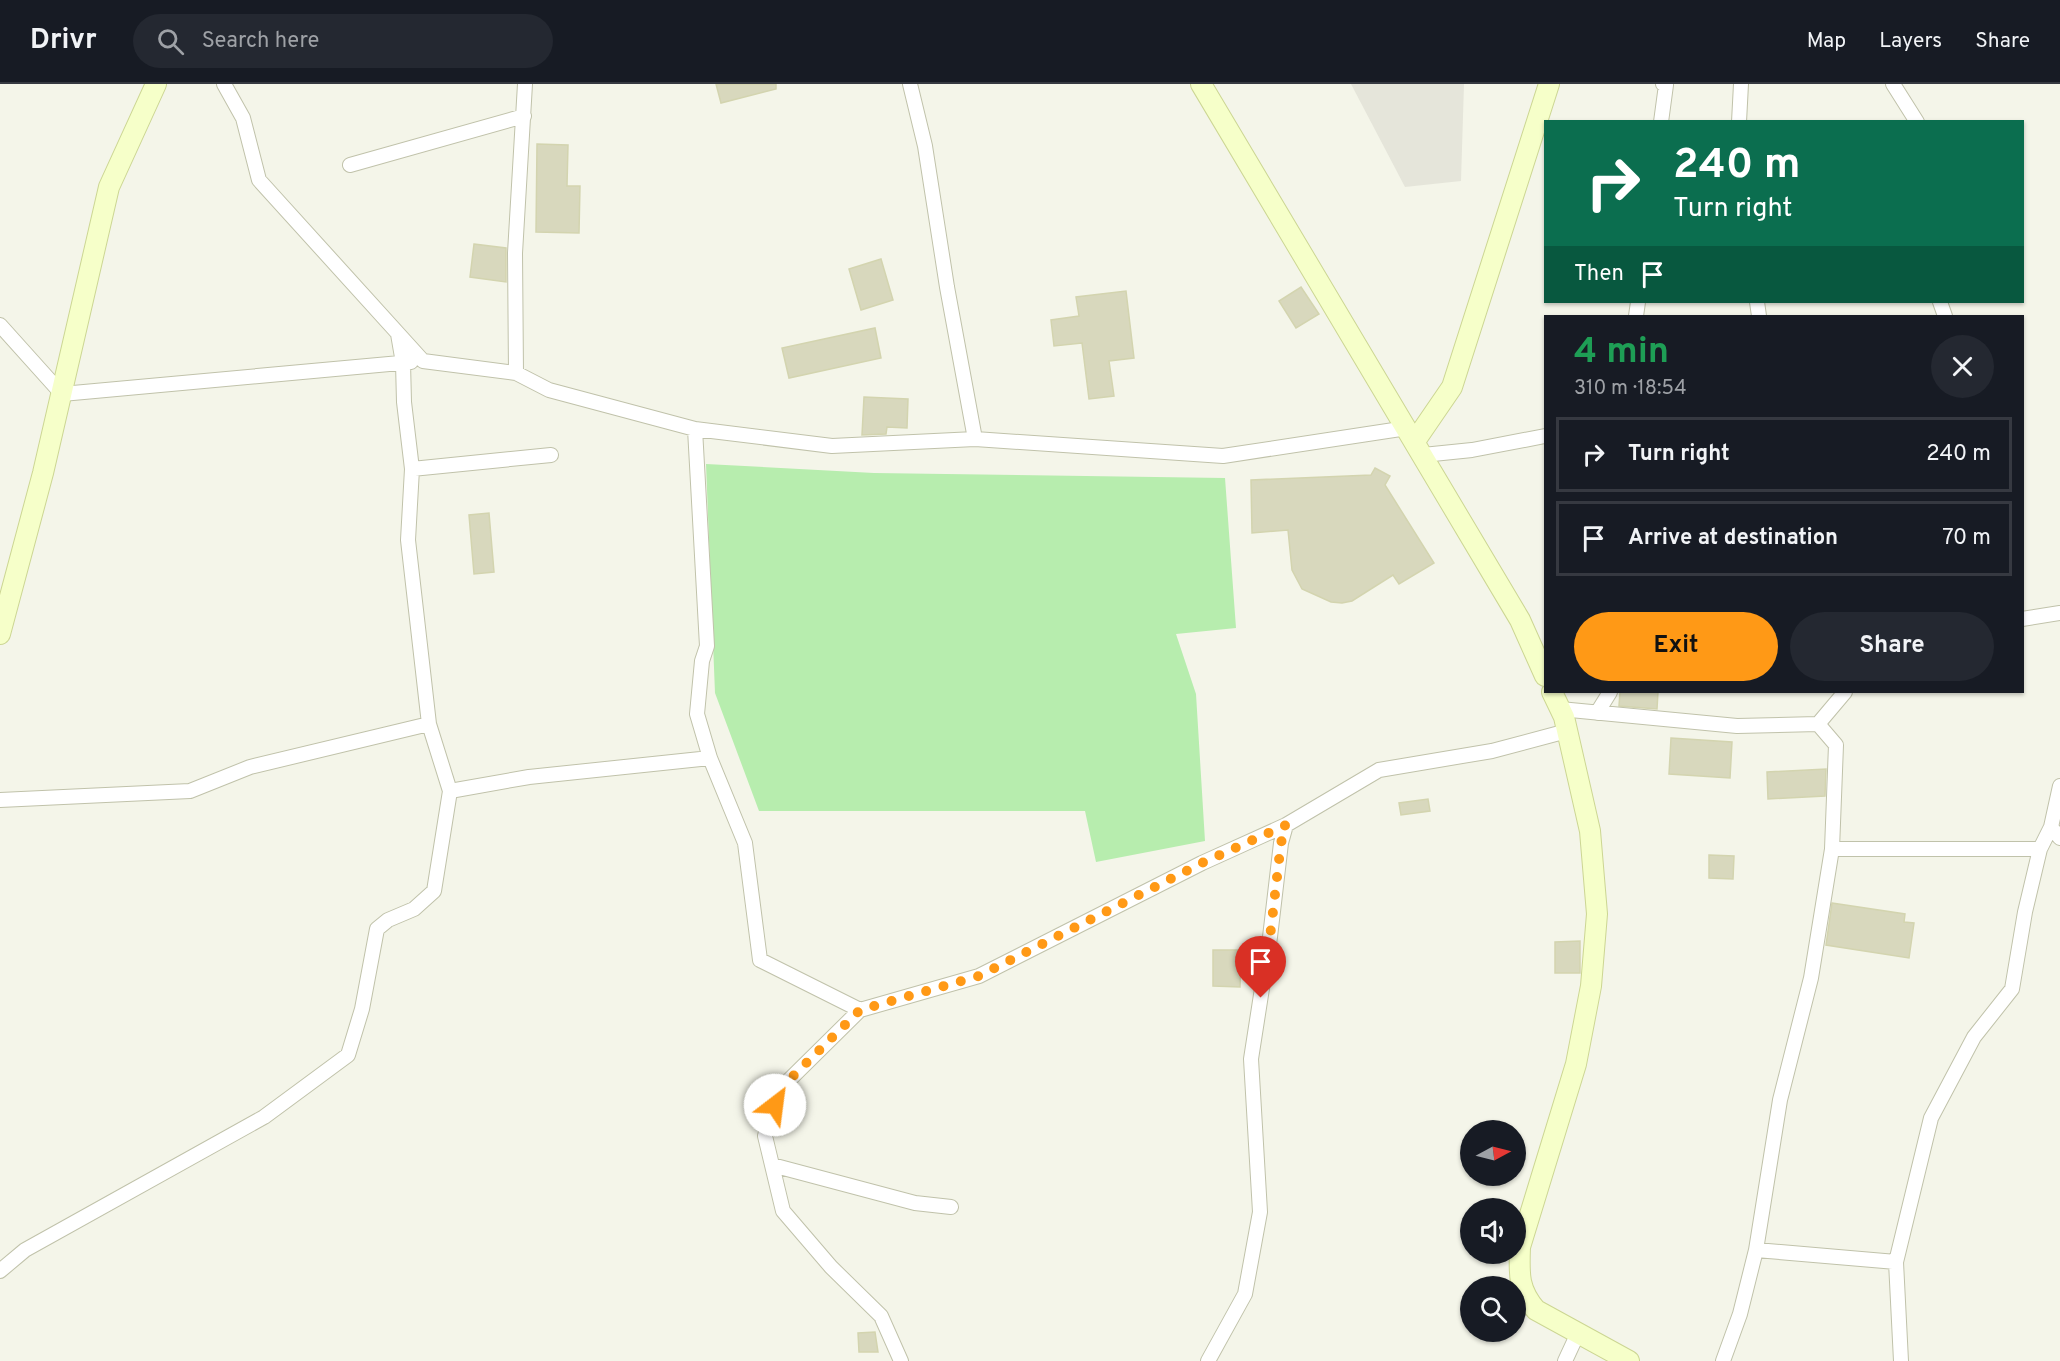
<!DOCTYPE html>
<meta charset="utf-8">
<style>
:root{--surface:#171b24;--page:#242831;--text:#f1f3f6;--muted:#9ea1a6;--line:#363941;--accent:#ff9916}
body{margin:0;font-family:Overpass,sans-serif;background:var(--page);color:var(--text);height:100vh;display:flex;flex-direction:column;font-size:22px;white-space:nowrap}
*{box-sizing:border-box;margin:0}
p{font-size:20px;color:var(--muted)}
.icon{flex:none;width:33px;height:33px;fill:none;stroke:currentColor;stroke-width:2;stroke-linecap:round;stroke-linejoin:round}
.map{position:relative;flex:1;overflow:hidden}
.side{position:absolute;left:1544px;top:231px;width:480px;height:378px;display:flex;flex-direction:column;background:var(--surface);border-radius:0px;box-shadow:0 2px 4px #0004}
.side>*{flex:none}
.hud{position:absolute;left:1544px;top:36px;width:480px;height:183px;border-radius:0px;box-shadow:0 2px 4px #0004;background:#0b6e4f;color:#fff;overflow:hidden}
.needle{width:39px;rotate:83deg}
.controls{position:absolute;left:1460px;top:1036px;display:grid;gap:12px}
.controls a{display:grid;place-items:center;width:66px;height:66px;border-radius:50%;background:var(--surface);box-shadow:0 2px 4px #0004;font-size:30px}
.pin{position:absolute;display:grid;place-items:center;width:51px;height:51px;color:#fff;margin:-62px -26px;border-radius:50% 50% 50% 0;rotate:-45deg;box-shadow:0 0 6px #0007}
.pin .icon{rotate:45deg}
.me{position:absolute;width:66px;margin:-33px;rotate:30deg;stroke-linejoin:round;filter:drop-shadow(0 0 4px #0008)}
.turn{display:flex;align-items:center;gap:21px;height:126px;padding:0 30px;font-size:27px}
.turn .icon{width:78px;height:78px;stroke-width:2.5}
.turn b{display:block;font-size:42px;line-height:51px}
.then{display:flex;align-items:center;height:57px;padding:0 30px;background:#0003;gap:12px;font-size:22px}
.round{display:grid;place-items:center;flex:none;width:63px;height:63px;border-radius:32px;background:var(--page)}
.overview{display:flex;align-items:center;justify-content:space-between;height:102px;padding:0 30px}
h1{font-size:36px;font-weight:700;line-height:45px;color:#1e9e55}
.cta{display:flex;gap:12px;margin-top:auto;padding:12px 30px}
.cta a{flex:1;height:69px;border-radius:36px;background:var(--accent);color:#111;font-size:24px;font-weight:700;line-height:69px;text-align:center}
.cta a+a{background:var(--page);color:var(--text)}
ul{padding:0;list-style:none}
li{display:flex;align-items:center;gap:18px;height:75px;margin:0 12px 9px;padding:0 18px;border:3px solid var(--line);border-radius:0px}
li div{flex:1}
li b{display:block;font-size:22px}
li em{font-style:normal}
header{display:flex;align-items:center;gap:36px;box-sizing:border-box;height:84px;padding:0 30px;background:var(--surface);border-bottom:2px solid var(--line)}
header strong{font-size:28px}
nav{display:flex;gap:33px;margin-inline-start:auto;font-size:21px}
.search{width:420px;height:54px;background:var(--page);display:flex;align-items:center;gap:15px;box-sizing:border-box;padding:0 21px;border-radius:33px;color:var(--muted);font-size:22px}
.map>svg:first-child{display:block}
.industrial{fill:#e5e5da}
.green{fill:#b7edae}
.building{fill:#d8d8bd;stroke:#d3d4af;stroke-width:1.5}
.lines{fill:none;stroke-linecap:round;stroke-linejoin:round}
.street-casing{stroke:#c0c2aa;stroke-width:16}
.secondary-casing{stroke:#ccd693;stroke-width:22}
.street{stroke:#fff;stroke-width:14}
.secondary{stroke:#f6ffc9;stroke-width:20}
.route{stroke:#ff9916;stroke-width:10;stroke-dasharray:0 18}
</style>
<header>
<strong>Drivr</strong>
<div class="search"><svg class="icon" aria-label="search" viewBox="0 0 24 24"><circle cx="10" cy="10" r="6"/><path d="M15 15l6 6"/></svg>Search here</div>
<nav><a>Map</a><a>Layers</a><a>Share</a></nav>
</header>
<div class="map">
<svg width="2060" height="1277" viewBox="0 0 2060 1277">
<rect width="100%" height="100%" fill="#f4f5e9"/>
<path class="industrial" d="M 1351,0 L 1464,0 L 1461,97 L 1405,103 Z"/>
<path class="green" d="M 706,380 L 874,389 L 1225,394 L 1236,544 L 1176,550 L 1196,610 L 1205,757 L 1096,778 L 1085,727 L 759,727 L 715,609 Z"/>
<path class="building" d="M 716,0 L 776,0 L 776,5 L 721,19 Z
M 537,60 L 568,61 L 567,102 L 580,102 L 579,149 L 536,148 Z
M 474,160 L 506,164 L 506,198 L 470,193 Z
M 881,175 L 893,216 L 861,226 L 849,185 Z
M 1301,203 L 1319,230 L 1296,244 L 1279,217 Z
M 1126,207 L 1134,274 L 1109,277 L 1114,312 L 1089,315 L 1082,259 L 1054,262 L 1051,236 L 1079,232 L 1076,213 Z
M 875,244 L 881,274 L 789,294 L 782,264 Z
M 864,313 L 908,315 L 907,344 L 887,343 L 886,350 L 862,351 Z
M 1375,384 L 1390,392 L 1385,401 L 1434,479 L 1399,500 L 1393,491 L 1352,517 L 1342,519 L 1331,518 L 1302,505 L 1292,486 L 1288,446 L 1252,449 L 1251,396 L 1371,391 Z
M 489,429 L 494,488 L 474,490 L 469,431 Z
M 1620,608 L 1658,608 L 1657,625 L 1619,622 Z
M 1671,654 L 1732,658 L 1730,694 L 1669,690 Z
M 1826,685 L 1825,712 L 1768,715 L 1767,688 Z
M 1428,715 L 1430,727 L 1401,731 L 1399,719 Z
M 1709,771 L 1734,772 L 1733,795 L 1709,794 Z
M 1832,819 L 1905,830 L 1904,838 L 1914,839 L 1909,874 L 1826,861 Z
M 1580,857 L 1580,889 L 1555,889 L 1555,858 Z
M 1213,866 L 1241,866 L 1240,903 L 1213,902 Z
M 875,1248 L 878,1268 L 859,1268 L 858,1249 Z"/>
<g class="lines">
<defs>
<path id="street" d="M 224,0 L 243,34 L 259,96 L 423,277 L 516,289 L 549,306 L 695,345 L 832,362 L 975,355 L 1223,372 L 1407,344
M 910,0 L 925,62 L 947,203 L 975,355
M 1893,0 L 1917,38
M 1661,38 L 1666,1 L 1663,0
M 1739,38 L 1741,0
M 350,81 L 524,32
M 1757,218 L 1759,232
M 1940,218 L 1945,232
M 1636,232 L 1638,218
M 0,241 L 62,310 L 411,278
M 516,289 L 515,169 L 525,0
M 695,345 L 707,562 L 702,577 L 697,630 L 710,674 L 745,759 L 760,876 L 860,926
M 1423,371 L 1472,366 L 1545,352
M 412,385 L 551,371
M 2022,535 L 2060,529
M 1560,625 L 1737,642 L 1818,640 L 1845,608
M 1597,629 L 1610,608
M 1818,640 L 1836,661 L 1832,765 L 1811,894 L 1780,1016 L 1756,1166 L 1896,1178 L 1931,1034 L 1974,953 L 2012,905 L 2025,828 L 2040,765 L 2051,743
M 2060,702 L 2051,743 L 2060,754
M 450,707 L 529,693 L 710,674
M 0,716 L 190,707 L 250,683 L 429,640
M 1832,765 L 2040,765
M 772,1081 L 915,1119 L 951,1123
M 1896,1178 L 1901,1277
M 0,1187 L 25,1166 L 264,1033 L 348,971 L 362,925 L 377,845 L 388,836 L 414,825 L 434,807 L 450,707 L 429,640 L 408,456 L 412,385 L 404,318 L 403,279 L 398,250
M 901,1277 L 881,1232 L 831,1183 L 783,1127 L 765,1052 L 780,1005 L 860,926 L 979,892 L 1202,779 L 1286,741 L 1379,686 L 1492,667 L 1567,647
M 1208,1277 L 1245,1210 L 1260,1128 L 1251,975 L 1270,853 L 1281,759 L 1286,741
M 1565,1277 L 1578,1249
M 1723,1277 L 1740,1230 L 1756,1166"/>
<path id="secondary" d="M 1201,0 L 1520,536 L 1545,592
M 1415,357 L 1452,303 L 1549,0
M 0,550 L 43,389 L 109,103 L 156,0
M 1552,608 L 1564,633 L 1590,747 L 1597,830 L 1591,902 L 1576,980 L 1520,1163 C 1519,1190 1518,1205 1536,1226 L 1629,1277"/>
</defs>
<use href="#street" class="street-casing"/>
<use href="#secondary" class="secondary-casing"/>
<use href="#street" class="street"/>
<use href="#secondary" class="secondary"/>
</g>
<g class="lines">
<path class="route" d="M 775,1021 L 780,1005 L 860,926 L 979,892 L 1202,779 L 1286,741 L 1281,759 L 1270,853 L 1261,914"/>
</g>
</svg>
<div class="controls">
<a><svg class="needle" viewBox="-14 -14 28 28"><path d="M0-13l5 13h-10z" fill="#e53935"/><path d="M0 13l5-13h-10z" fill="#9ea1a6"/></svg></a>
<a><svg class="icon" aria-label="sound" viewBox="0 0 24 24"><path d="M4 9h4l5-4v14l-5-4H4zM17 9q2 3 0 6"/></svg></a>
<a><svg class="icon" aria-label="search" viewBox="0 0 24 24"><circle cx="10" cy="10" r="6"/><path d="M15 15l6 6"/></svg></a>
</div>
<div class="pin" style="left:1261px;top:914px;background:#d93025"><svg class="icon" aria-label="arrive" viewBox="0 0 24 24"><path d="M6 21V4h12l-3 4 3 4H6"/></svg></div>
<svg class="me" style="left:775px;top:1021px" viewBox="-20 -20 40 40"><circle r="19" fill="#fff"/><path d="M0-13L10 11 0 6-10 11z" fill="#ff9916"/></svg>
<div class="hud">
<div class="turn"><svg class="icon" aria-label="right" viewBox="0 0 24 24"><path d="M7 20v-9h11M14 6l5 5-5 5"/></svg><div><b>240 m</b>Turn right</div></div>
<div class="then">Then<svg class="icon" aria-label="arrive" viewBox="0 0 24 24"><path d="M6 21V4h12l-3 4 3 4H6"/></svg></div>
</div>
<section class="side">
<div class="overview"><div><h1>4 min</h1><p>310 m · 18:54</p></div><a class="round"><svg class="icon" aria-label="close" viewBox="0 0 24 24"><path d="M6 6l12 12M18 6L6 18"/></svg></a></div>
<ul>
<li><svg class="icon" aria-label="right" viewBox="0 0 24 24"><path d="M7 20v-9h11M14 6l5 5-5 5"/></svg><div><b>Turn right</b></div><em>240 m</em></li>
<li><svg class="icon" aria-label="arrive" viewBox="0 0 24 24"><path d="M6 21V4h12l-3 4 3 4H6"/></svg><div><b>Arrive at destination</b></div><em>70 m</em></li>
</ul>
<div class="cta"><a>Exit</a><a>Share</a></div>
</section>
</div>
